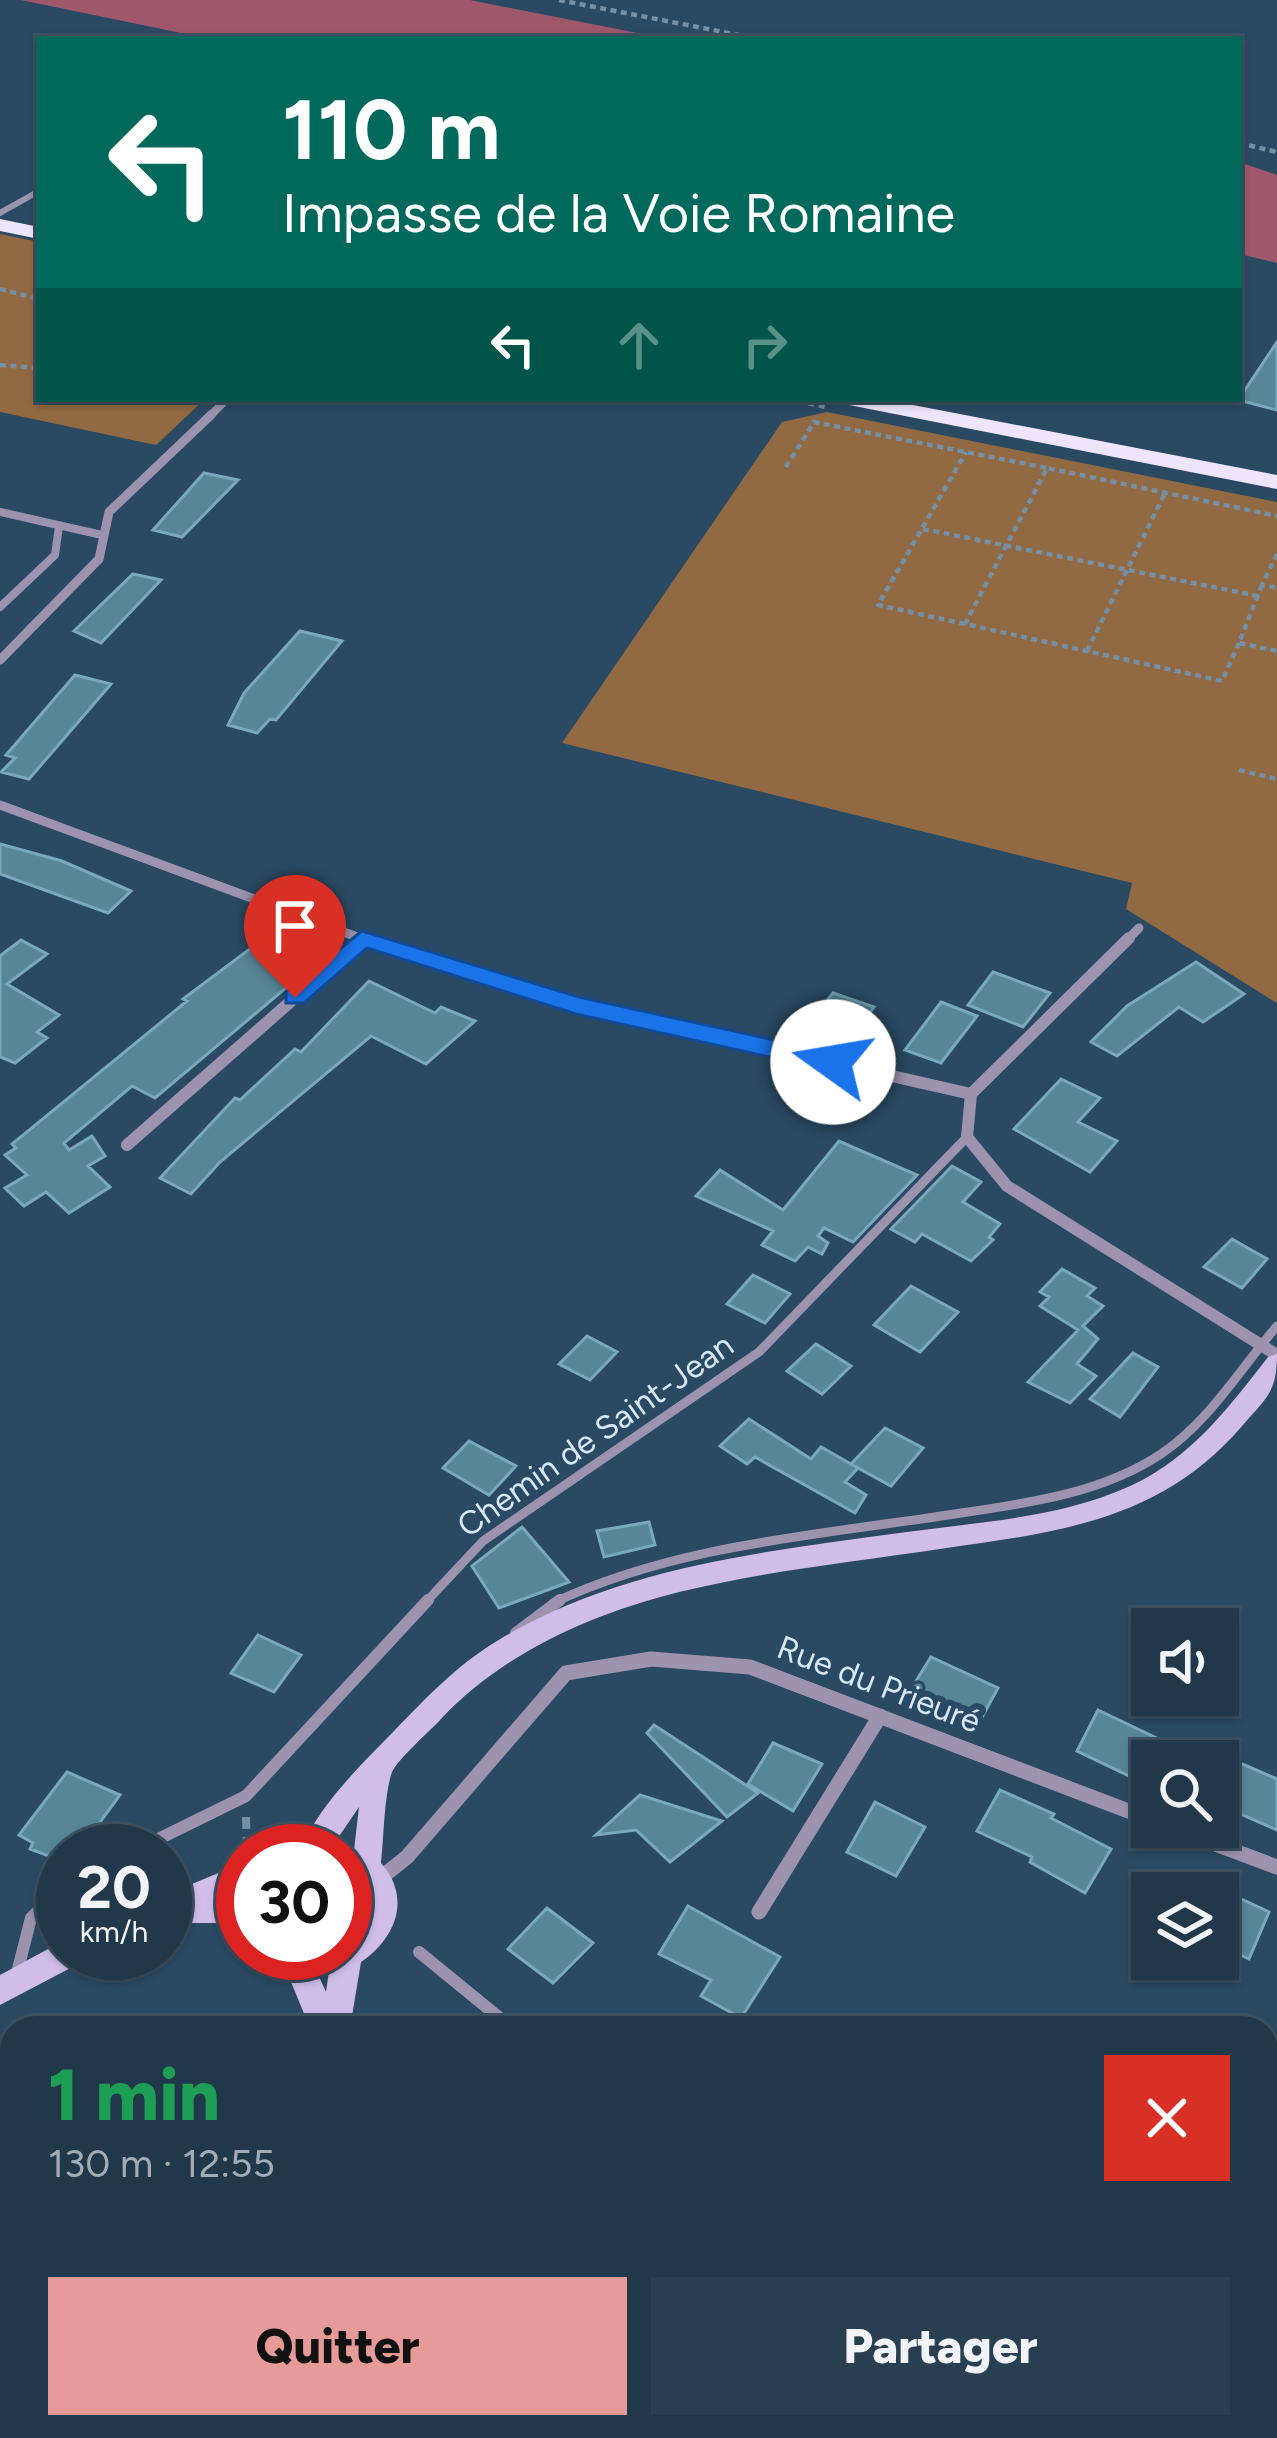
<!DOCTYPE html>
<html lang="fr">
<meta charset="utf-8">
<style>
:root{--surface:#20384a;--page:#283f51;--text:#f1f3f6;--muted:#a2acb5;--line:#3d5262;--accent:#e69b98}
body{margin:0;font-family:Figtree,sans-serif;background:var(--page);color:var(--text);height:100vh;display:flex;flex-direction:column;font-size:45px;white-space:nowrap}
*{box-sizing:border-box;margin:0}
p{font-size:39px;color:var(--muted)}
.icon{flex:none;width:66px;height:66px;fill:none;stroke:currentColor;stroke-width:2;stroke-linecap:round;stroke-linejoin:round}
.map{position:relative;flex:1;overflow:hidden}
.side{position:absolute;left:0px;top:2016px;width:1278px;height:423px;display:flex;flex-direction:column;background:var(--surface);border-radius:36px 36px 0 0;box-shadow:0 3px 9px #0004,0 0 0 3px var(--line)}
.side>*{flex:none}
.hud{position:absolute;left:36px;top:36px;width:1206px;height:366px;border-radius:0px;box-shadow:0 3px 9px #0004,0 0 0 3px var(--line);background:#00695c;color:#fff;overflow:hidden}
.fabs{position:absolute;left:1131px;top:1608px;display:grid;gap:24px}
.fabs a{display:grid;place-items:center;width:108px;height:108px;border-radius:0px;background:var(--surface);box-shadow:0 3px 9px #0004,0 0 0 3px var(--line);font-size:60px}
.speed{position:absolute;left:36px;top:1824px;display:flex;gap:24px;font-size:60px;font-weight:700;text-align:center}
.speed>*{display:grid;place-content:center;width:156px;height:156px;border-radius:50%;background:var(--surface);box-shadow:0 3px 9px #0004,0 0 0 3px var(--line);line-height:1}
.speed small{font-size:30px;font-weight:400}
.speed .limit{border:18px solid #d22;background:#fff;color:#111}
.pin{position:absolute;display:grid;place-items:center;width:102px;height:102px;color:#fff;margin:-123px -51px;border-radius:50% 50% 50% 0;rotate:-45deg;box-shadow:0 0 12px #0007}
.pin .icon{rotate:45deg}
.me{position:absolute;width:132px;margin:-66px;rotate:283deg;stroke-linejoin:round;filter:drop-shadow(0 0 9px #0008)}
.turn{display:flex;align-items:center;gap:42px;height:252px;padding:0 48px;font-size:54px}
.turn .icon{width:156px;height:156px;stroke-width:2.5}
.turn b{display:block;font-size:84px;line-height:102px}
.lanes{display:flex;align-items:center;height:114px;padding:0 48px;background:#0003;justify-content:center;gap:60px;direction:ltr}
.lanes .off{opacity:.35}
.round{display:grid;place-items:center;flex:none;width:126px;height:126px;border-radius:0px;background:var(--page)}
.summary{display:flex;align-items:center;justify-content:space-between;height:204px;padding:0 48px}
h1{font-size:72px;font-weight:800;line-height:90px;color:#1e9e55}
.cta{display:flex;gap:24px;margin-top:auto;padding:24px 48px}
.cta a{flex:1;height:138px;border-radius:0px;background:var(--accent);color:#111;font-size:48px;font-weight:800;line-height:138px;text-align:center}
.cta a+a{background:var(--page);color:var(--text)}
.map>svg:first-child{display:block}
.green{fill:#916942}
.water{fill:#9e586a}
.building{fill:#578697;stroke:#79a9bb;stroke-width:3}
.lines{fill:none;stroke-linecap:round;stroke-linejoin:round}
.path-far1{stroke:#758fa4;stroke-width:4.5;stroke-dasharray:6 4.5;stroke-linecap:butt}
.path{stroke:#758fa4;stroke-width:8;stroke-dasharray:12 8;stroke-linecap:butt}
.lane-far3{stroke:#9e93af;stroke-width:6}
.lane-far2{stroke:#9e93af;stroke-width:8}
.lane-far1{stroke:#9e93af;stroke-width:9}
.lane{stroke:#9e93af;stroke-width:12}
.street-far3{stroke:#9e93af;stroke-width:8}
.street-far2{stroke:#9e93af;stroke-width:9}
.street-far1{stroke:#9e93af;stroke-width:12}
.street{stroke:#9e93af;stroke-width:15}
.secondary{fill:#d0bde9;fill-rule:evenodd}
.primary{fill:#eee5fc;fill-rule:evenodd}
.route{fill:#1a73e8;stroke:#114b97;stroke-width:3}
.labels{text-anchor:middle;dominant-baseline:central;stroke-width:12;stroke-linejoin:round;paint-order:stroke}
.street-label{font-size:33px;fill:#d7e9f9;stroke:#2a4a63}
</style>
<div class="map">
<svg width="1277" height="2438" viewBox="0 0 1277 2438">
<rect width="100%" height="100%" fill="#2a4a63"/>
<path class="green" d="M 0,234 L 39,242 L 39,399 L 205,399 L 156,445 L 0,412 Z
M 827,412 L 1277,502 L 1277,1003 L 1126,909 L 1132,883 L 562,743 L 782,422 Z"/>
<path class="water" d="M 21,0 L 470,0 L 668,39 L 210,39 Z
M 1239,162 L 1277,175 L 1277,263 L 1239,254 Z"/>
<path class="building" d="M 1277,342 L 1277,410 L 1238,400 L 1239,399 Z
M 204,473 L 238,480 L 182,537 L 153,530 Z
M 133,574 L 161,580 L 101,643 L 74,631 Z
M 300,631 L 342,641 L 276,720 L 270,719 L 257,733 L 228,725 L 244,693 Z
M 75,675 L 111,684 L 29,779 L 1,772 L 15,758 L 6,755 Z
M 0,844 L 62,861 L 131,891 L 108,913 L 0,874 Z
M 21,940 L 47,954 L 7,984 L 59,1015 L 37,1032 L 47,1038 L 15,1063 L 0,1057 L 0,956 Z
M 262,940 L 292,953 L 278,965 L 300,976 L 155,1098 L 132,1086 L 64,1143 L 69,1150 L 92,1136 L 105,1156 L 88,1166 L 110,1187 L 69,1213 L 46,1192 L 24,1206 L 5,1188 L 27,1175 L 5,1155 L 16,1148 L 12,1144 L 187,1001 L 183,999 Z
M 1196,962 L 1244,994 L 1203,1022 L 1179,1007 L 1117,1056 L 1091,1042 L 1127,1006 Z
M 993,972 L 1050,993 L 1023,1027 L 968,1005 Z
M 369,981 L 435,1013 L 441,1007 L 475,1021 L 426,1064 L 371,1036 L 220,1162 L 191,1194 L 160,1178 L 235,1098 L 240,1100 L 295,1049 L 301,1052 Z
M 833,993 L 874,1007 L 856,1031 L 814,1016 Z
M 941,1002 L 977,1016 L 941,1063 L 905,1050 Z
M 1061,1079 L 1100,1098 L 1078,1122 L 1117,1141 L 1090,1172 L 1014,1129 Z
M 839,1141 L 917,1175 L 853,1242 L 824,1228 L 818,1236 L 828,1243 L 822,1254 L 808,1247 L 795,1261 L 762,1245 L 773,1231 L 696,1196 L 720,1170 L 783,1210 Z
M 952,1166 L 981,1182 L 963,1202 L 1000,1224 L 989,1237 L 993,1240 L 971,1261 L 922,1234 L 915,1242 L 891,1229 Z
M 1232,1239 L 1267,1259 L 1242,1288 L 1204,1267 Z
M 1062,1269 L 1095,1288 L 1087,1296 L 1103,1306 L 1083,1326 L 1098,1339 L 1077,1364 L 1096,1376 L 1070,1403 L 1028,1382 L 1078,1330 L 1040,1306 L 1049,1297 L 1040,1292 Z
M 753,1275 L 790,1294 L 765,1323 L 727,1304 Z
M 911,1286 L 958,1312 L 920,1352 L 874,1325 Z
M 587,1336 L 617,1352 L 590,1380 L 559,1364 Z
M 816,1344 L 851,1366 L 822,1394 L 787,1371 Z
M 1133,1353 L 1158,1367 L 1120,1417 L 1090,1399 Z
M 749,1419 L 811,1459 L 821,1447 L 858,1468 L 845,1482 L 866,1495 L 855,1513 L 755,1457 L 747,1464 L 720,1446 Z
M 885,1428 L 923,1448 L 891,1486 L 851,1464 Z
M 469,1441 L 516,1466 L 489,1495 L 443,1468 Z
M 649,1522 L 655,1545 L 604,1557 L 597,1531 Z
M 522,1527 L 569,1582 L 499,1608 L 472,1566 Z
M 258,1635 L 301,1655 L 274,1692 L 231,1673 Z
M 931,1657 L 998,1688 L 975,1730 L 906,1697 Z
M 1098,1710 L 1205,1761 L 1152,1761 L 1152,1787 L 1077,1751 Z
M 654,1725 L 758,1793 L 727,1817 L 647,1733 Z
M 773,1743 L 822,1764 L 793,1811 L 748,1784 Z
M 1224,1756 L 1277,1779 L 1277,1830 L 1218,1804 L 1218,1762 L 1223,1764 Z
M 67,1772 L 120,1795 L 79,1851 L 58,1851 L 54,1858 L 30,1849 L 33,1843 L 19,1835 Z
M 1000,1790 L 1054,1814 L 1051,1818 L 1111,1849 L 1085,1893 L 1030,1862 L 1032,1857 L 977,1831 Z
M 640,1795 L 722,1821 L 670,1862 L 636,1830 L 596,1835 Z
M 875,1802 L 925,1827 L 896,1876 L 847,1852 Z
M 1218,1888 L 1269,1912 L 1249,1959 L 1218,1944 Z
M 688,1906 L 780,1957 L 741,2018 L 701,1996 L 711,1980 L 659,1954 Z
M 547,1908 L 593,1943 L 553,1983 L 508,1949 Z"/>
<g class="lines">
<path class="path-far1" d="M 559,0 L 759,39
M 1239,143 L 1277,152
M 0,289 L 39,299
M 0,365 L 39,368
M 788,399 L 826,407
M 786,467 L 814,422 L 1047,468
M 923,529 L 1258,596
M 1277,554 L 1262,585 L 1277,588
M 1262,585 L 1239,643 L 1277,651
M 965,624 L 878,605 L 966,452
M 1239,643 L 1222,681 L 965,624 L 1047,468 L 1277,516
M 1087,651 L 1165,493
M 1239,770 L 1277,779"/>
<path class="path" d="M 246,1817 L 247,1851"/>
<path class="lane-far3" d="M 0,213 L 39,191"/>
<path class="lane-far2" d="M 0,512 L 102,535
M 0,607 L 55,555 L 59,526"/>
<path class="lane-far1" d="M 425,1603 L 483,1541 L 759,1352 L 967,1137
M 553,1603 C 671,1547 807,1536 935,1517 C 1011,1505 1095,1498 1161,1454 C 1209,1422 1240,1369 1277,1326"/>
<path class="lane" d="M 516,1633 L 560,1600
M 134,1851 L 246,1796 L 428,1600
M 419,1952 L 512,2028
M 17,1973 L 31,1918 L 63,1886"/>
<path class="street-far3" d="M 209,417 L 227,399"/>
<path class="street-far2" d="M 0,660 L 99,559 L 109,512 L 212,414
M 0,805 L 368,941
M 1126,941 L 1139,928"/>
<path class="street-far1" d="M 359,938 L 597,1009 L 971,1094 L 967,1137 L 1007,1186 L 1277,1355
M 971,1094 L 1129,938
M 127,1145 L 362,939"/>
<path class="street" d="M 1170,1827 L 1277,1867
M 378,1880 L 407,1857 L 566,1673 L 651,1659 L 750,1667 L 1152,1820
M 759,1912 L 880,1716
M 1266,2283 L 1277,2284"/>
<path class="secondary" d="M 1277,1354 C 1277,1392 1267,1397 1243,1425 C 1161,1521 1059,1532 940,1549 C 853,1562 765,1571 679,1592 C 592,1614 504,1652 441,1719 C 430,1731 398,1759 392,1772 C 384,1795 384,1838 381,1863 C 412,1898 396,1938 361,1962 L 350,2028 L 310,2028 L 279,1953 L 345,1953 L 345,1939 L 367,1917 L 367,1890 L 357,1878 L 345,1873 L 345,1851 L 334,1851 L 345,1847 L 354,1850 L 359,1807 L 329,1851 L 299,1851 C 322,1802 358,1768 394,1731 C 426,1698 457,1665 497,1641 C 619,1566 768,1551 907,1532 C 987,1521 1074,1517 1146,1478 C 1197,1450 1233,1402 1268,1357 ZM 316,1970 L 329,1971 L 326,1992 Z
M 243,1863 L 243,1890 L 225,1897 L 243,1901 L 243,1929 L 216,1923 L 165,1923 L 165,1895 Z
M 63,1941 L 63,1953 L 84,1953 L 80,1963 L 0,2005 L 0,1975 Z
M 442,2427 L 476,2427 L 480,2438 L 446,2438 Z"/>
<path class="primary" d="M 0,219 L 39,227 L 39,239 L 0,231 Z
M 838,399 L 882,399 L 1277,475 L 1277,489 L 849,405 Z"/>
</g>
<path class="route" d="M 362,931 L 579,997 L 833,1053 L 846,1062 L 833,1071 L 576,1014 L 367,948 L 304,1003 L 286,1003 L 286,992 Z"/>
<g class="labels">
<g class="street-label">
<text transform="translate(595 1435) rotate(-35)">Chemin de Saint-Jean</text>
<text transform="translate(879 1684) rotate(21)">Rue du Prieuré</text>
</g>
</g>
</svg>
<div class="fabs">
<a><svg class="icon" aria-label="sound" viewBox="0 0 24 24"><path d="M4 9h4l5-4v14l-5-4H4zM17 9q2 3 0 6"/></svg></a>
<a><svg class="icon" aria-label="search" viewBox="0 0 24 24"><circle cx="10" cy="10" r="6"/><path d="M15 15l6 6"/></svg></a>
<a><svg class="icon" aria-label="layers" viewBox="0 0 24 24"><path d="M12 4l9 5-9 5-9-5zM3 14l9 5 9-5"/></svg></a>
</div>
<div class="speed"><div>20<small>km/h</small></div><div class="limit">30</div></div>
<div class="pin" style="left:295px;top:998px;background:#d93025"><svg class="icon" aria-label="arrive" viewBox="0 0 24 24"><path d="M6 21V4h12l-3 4 3 4H6"/></svg></div>
<svg class="me" style="left:833px;top:1062px" viewBox="-20 -20 40 40"><circle r="19" fill="#fff"/><path d="M0-13L10 11 0 6-10 11z" fill="#1a73e8"/></svg>
<div class="hud">
<div class="turn"><svg class="icon" aria-label="left" viewBox="0 0 24 24"><path d="M17 20v-9H6M10 6l-5 5 5 5"/></svg><div><b>110 m</b>Impasse de la Voie Romaine</div></div>
<div class="lanes"><svg class="icon" aria-label="left" viewBox="0 0 24 24"><path d="M17 20v-9H6M10 6l-5 5 5 5"/></svg><svg class="icon off" aria-label="ahead" viewBox="0 0 24 24"><path d="M12 20V5M6 11l6-6 6 6"/></svg><svg class="icon off" aria-label="right" viewBox="0 0 24 24"><path d="M7 20v-9h11M14 6l5 5-5 5"/></svg></div>
</div>
<section class="side">
<div class="summary"><div><h1>1 min</h1><p>130 m · 12:55</p></div><a class="round" style="background:#d93025;color:#fff"><svg class="icon" aria-label="close" viewBox="0 0 24 24"><path d="M6 6l12 12M18 6L6 18"/></svg></a></div>
<div class="cta"><a>Quitter</a><a>Partager</a></div>
</section>
</div>
